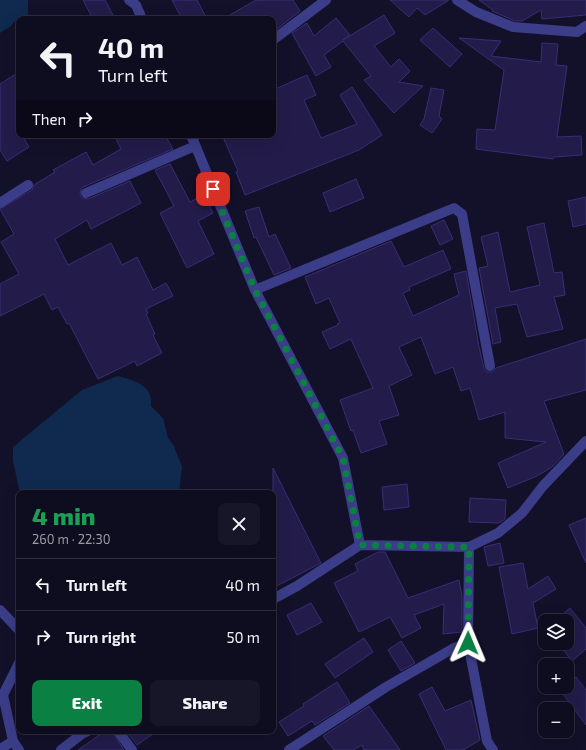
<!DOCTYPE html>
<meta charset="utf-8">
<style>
:root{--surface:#0e0c1f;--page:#171528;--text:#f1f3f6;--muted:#9b9ba4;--line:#2e2c3d;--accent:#0b8043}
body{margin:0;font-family:"Exo 2",sans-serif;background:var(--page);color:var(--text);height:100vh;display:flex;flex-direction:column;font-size:15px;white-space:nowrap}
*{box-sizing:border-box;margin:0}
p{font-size:13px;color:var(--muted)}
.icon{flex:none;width:22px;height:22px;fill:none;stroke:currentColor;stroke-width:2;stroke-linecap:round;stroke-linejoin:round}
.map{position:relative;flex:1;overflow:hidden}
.side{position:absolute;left:16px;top:490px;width:260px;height:244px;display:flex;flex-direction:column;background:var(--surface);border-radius:8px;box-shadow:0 4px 16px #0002,0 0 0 1px var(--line)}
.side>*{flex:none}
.guide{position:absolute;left:16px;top:16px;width:260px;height:122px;border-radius:8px;box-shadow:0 4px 16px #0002,0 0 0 1px var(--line);background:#0e0c1f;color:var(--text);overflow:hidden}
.controls{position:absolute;left:538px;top:614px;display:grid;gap:8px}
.controls a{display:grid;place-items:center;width:36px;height:36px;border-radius:8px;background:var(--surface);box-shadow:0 4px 16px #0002,0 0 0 1px var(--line);font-size:20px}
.pin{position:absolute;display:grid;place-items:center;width:34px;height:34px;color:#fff;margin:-17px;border-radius:8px;box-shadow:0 2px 6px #0006}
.me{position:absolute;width:44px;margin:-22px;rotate:1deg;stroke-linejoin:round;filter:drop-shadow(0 0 3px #0008)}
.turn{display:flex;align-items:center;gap:14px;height:84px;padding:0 16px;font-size:18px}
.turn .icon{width:52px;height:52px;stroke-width:2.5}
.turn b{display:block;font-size:28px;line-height:34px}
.then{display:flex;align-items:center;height:38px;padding:0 16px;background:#0003;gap:8px;font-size:15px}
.round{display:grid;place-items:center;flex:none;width:42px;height:42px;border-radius:8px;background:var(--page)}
.head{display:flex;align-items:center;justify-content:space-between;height:68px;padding:0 16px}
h1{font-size:24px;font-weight:800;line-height:30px;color:#1e9e55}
.cta{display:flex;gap:8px;margin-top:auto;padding:8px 16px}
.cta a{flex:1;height:46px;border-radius:8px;background:var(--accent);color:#fff;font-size:16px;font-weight:800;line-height:46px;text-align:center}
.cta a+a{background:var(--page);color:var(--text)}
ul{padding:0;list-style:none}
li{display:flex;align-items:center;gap:12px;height:52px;padding:0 16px;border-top:1px solid var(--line)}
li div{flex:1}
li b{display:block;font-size:15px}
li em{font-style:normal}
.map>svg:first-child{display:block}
.water{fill:#0f2a4e}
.building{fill:#231c4a;stroke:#382e76}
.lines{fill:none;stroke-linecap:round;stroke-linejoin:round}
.minor{stroke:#3b3d88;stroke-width:10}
.route{stroke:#0b8043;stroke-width:7;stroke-dasharray:0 12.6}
</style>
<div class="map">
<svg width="586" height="750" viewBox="0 0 586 750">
<rect width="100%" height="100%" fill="#131029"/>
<path class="water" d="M 0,0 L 28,0 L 28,19 L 17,19 L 11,26 L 0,33 Z
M 118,376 C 135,381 153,384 151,406 L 163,418 L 168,438 L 174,446 L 182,467 L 179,493 L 20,493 L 13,461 L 13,447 L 82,390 Z"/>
<path class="building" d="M 83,0 L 105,0 L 115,19 L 93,19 Z
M 172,0 L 197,0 L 207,19 L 182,19 Z
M 256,0 L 293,0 L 300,11 L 276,30 L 273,19 L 223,19 Z
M 390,0 L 449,0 L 425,15 L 417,8 L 409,17 Z
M 479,0 L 586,0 L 586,15 L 542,19 L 541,10 L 522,21 L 515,21 L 492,11 L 493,10 Z
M 384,15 L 395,33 L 374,46 L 391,67 L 399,59 L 410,71 L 399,82 L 423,86 L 394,113 L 364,80 L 371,76 L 343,41 L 324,55 L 331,67 L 316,76 L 292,33 L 307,23 L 314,36 L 336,18 L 350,35 L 343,40 Z
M 433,28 L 462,54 L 450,67 L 420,40 Z
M 459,38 L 501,41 L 491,56 L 541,62 L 542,43 L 558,44 L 556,65 L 567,66 L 557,137 L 581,136 L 582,155 L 554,157 L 553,159 L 476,149 L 477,129 L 495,130 L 504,70 Z
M 19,72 L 19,135 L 22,135 L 29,147 L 7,161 L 0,150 L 0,84 Z
M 307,75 L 316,95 L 304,100 L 321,138 L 357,124 L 340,95 L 352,87 L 382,135 L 359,150 L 245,195 L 236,172 L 238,171 L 222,135 L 273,135 L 273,90 Z
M 431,88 L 444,90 L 439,116 L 442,119 L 432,133 L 420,125 L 424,119 Z
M 124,135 L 165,135 L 173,149 L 83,187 L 81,189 L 80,195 L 82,198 L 88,199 L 130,181 L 141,203 L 91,229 L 87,220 L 55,239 L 68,265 L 111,243 L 122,265 L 137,257 L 153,290 L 166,283 L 173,296 L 146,309 L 148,313 L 146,314 L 155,334 L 153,335 L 162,353 L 137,366 L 135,361 L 98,379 L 69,323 L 67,324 L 58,307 L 52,310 L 44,294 L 0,316 L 0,284 L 19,274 L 1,242 L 14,234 L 0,209 L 32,190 L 34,185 L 55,172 L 53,170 L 86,152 L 93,165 L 121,149 L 116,139 Z
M 170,164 L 190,202 L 204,195 L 213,213 L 198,221 L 214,254 L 187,268 L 160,213 L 174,206 L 155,170 Z
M 356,179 L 364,198 L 330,212 L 323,193 Z
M 586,197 L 586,224 L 573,227 L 568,201 Z
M 259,207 L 269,237 L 275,234 L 291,268 L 274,275 L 256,237 L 254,238 L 245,211 Z
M 444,220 L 453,239 L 440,245 L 431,226 Z
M 544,223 L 554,273 L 562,272 L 565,295 L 554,297 L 563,329 L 527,337 L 517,304 L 495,308 L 501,342 L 493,344 L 479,268 L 488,266 L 481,237 L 498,232 L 510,292 L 540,285 L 527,227 Z
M 391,241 L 404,267 L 443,250 L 451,269 L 409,287 L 410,290 L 403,293 L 413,316 L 459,295 L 454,274 L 466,271 L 479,347 L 484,368 L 487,372 L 492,372 L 496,368 L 586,339 L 586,390 L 544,401 L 564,454 L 552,467 L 537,476 L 508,488 L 498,463 L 546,442 L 505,438 L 505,412 L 479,420 L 470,388 L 461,391 L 453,367 L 435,374 L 421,337 L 399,347 L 412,375 L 389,386 L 399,415 L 379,421 L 387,444 L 361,453 L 353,430 L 351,431 L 340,400 L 373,388 L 351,339 L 330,349 L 322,332 L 338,325 L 337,324 L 340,323 L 329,298 L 316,304 L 305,277 Z
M 273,468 L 321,563 L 273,588 Z
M 407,484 L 409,507 L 384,510 L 382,487 Z
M 470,498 L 506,500 L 505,519 L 499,523 L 469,522 Z
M 586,518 L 586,563 L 569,525 Z
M 500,543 L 504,563 L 488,566 L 484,547 Z
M 378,552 L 385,552 L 408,598 L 459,580 L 462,596 L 462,632 L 443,634 L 444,604 L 414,615 L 421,628 L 402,638 L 390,617 L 359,632 L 334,583 L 358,571 L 355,564 Z
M 523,563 L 528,589 L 548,576 L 556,589 L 533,603 L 538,628 L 512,634 L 499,567 Z
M 311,603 L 322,622 L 297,635 L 287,615 Z
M 570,608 L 586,628 L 586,649 L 572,661 L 558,643 L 567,643 L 567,621 L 555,621 Z
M 364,638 L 373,652 L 335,678 L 325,664 Z
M 401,641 L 415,663 L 401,671 L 388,650 Z
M 576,677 L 586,690 L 586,725 L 560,690 L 567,687 L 567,684 Z
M 337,682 L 350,703 L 315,725 L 312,721 L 288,736 L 279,722 L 304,706 L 303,704 Z
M 432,687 L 445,711 L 471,700 L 480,740 L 463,750 L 446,750 L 419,694 Z
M 369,706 L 400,750 L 364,750 L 362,745 L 353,750 L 334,750 L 323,736 Z
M 105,731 L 112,731 L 124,750 L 78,750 Z
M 126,731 L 157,731 L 137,745 Z"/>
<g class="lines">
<path class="minor" d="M 129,0 L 136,5 L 142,19
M 457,0 L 476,12 L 513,27 L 577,32 L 586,26
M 273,40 L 326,0
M 191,135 L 255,290 L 343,458 L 360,545
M 86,193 L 195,146
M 0,203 L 28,185
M 255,290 L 454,208 L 462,214 L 490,366
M 469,547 L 468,643 L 487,741 L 493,750
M 273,599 L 297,586 L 360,545 L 469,547 L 498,533 L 522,513 L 543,486 L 586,441
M 0,610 L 19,630
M 118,731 L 132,750
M 13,741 L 3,695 L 19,663
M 0,749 L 13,741 L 19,750
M 61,750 L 83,733 L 88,731
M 289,750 L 386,687 L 454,648 L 468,643"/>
</g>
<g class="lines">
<path class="route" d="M 213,189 L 255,290 L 343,458 L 360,545 L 469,547 L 468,643"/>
</g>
</svg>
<div class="controls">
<a><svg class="icon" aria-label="layers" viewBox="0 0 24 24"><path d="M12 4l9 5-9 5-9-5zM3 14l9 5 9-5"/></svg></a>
<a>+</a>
<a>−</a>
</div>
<div class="pin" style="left:213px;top:189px;background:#d93025"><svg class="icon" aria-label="arrive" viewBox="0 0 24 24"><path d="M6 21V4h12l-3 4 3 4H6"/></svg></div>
<svg class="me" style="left:468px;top:643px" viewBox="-20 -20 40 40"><path d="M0-17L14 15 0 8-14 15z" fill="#0b8043" stroke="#fff" stroke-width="4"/></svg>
<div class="guide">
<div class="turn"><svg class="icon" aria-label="left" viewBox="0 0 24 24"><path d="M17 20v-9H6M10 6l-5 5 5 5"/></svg><div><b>40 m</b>Turn left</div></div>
<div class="then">Then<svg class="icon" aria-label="right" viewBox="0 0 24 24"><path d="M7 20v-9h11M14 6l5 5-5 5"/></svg></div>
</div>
<section class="side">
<div class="head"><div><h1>4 min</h1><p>260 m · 22:30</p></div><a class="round"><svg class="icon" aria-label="close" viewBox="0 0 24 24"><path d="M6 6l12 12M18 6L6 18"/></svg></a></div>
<ul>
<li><svg class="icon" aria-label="left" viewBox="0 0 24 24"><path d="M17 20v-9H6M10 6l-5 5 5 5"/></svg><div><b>Turn left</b></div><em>40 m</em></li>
<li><svg class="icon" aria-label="right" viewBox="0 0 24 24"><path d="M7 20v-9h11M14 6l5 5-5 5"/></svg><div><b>Turn right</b></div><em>50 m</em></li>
</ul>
<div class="cta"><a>Exit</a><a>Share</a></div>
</section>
</div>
